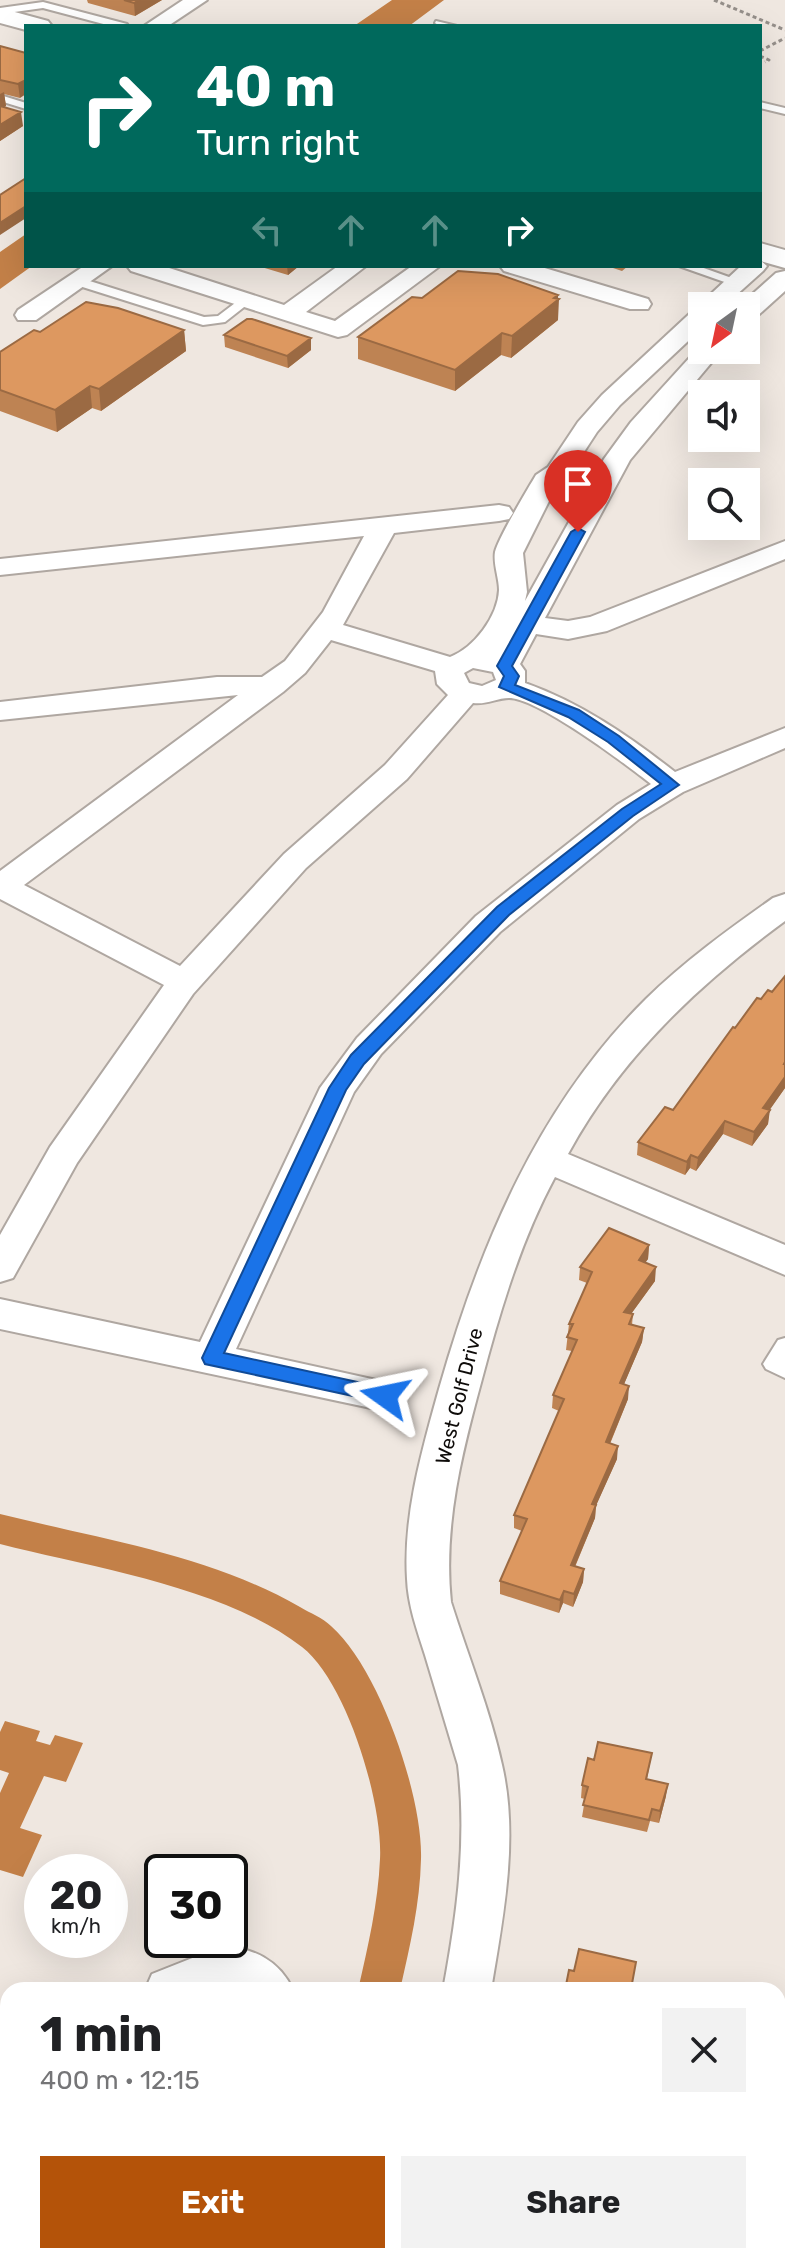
<!DOCTYPE html>
<meta charset="utf-8">
<style>
:root{--surface:#fff;--page:#f2f2f2;--text:#202124;--muted:#757577;--accent:#b45309}
body{margin:0;font-family:Rubik,sans-serif;background:var(--page);color:var(--text);height:100vh;display:flex;flex-direction:column;font-size:30px;white-space:nowrap}
*{box-sizing:border-box;margin:0}
p{font-size:26px;color:var(--muted)}
.icon{flex:none;width:44px;height:44px;fill:none;stroke:currentColor;stroke-width:2;stroke-linecap:round;stroke-linejoin:round}
.map{position:relative;flex:1;overflow:hidden}
.drawer{position:absolute;left:0px;top:1982px;width:786px;height:282px;display:flex;flex-direction:column;background:var(--surface);border-radius:24px 24px 0 0;box-shadow:0 8px 32px #0002}
.drawer>*{flex:none}
.banner{position:absolute;left:24px;top:24px;width:738px;height:244px;border-radius:0px;box-shadow:0 8px 32px #0002;background:#00695c;color:#fff;overflow:hidden}
.needle{width:52px;rotate:213deg}
.controls{position:absolute;left:688px;top:292px;display:grid;gap:16px}
.controls a{display:grid;place-items:center;width:72px;height:72px;border-radius:0px;background:var(--surface);box-shadow:0 8px 32px #0002;font-size:40px}
.speed{position:absolute;left:24px;top:1854px;display:flex;gap:16px;font-size:40px;font-weight:700;text-align:center}
.speed>*{display:grid;place-content:center;width:104px;height:104px;border-radius:50%;background:var(--surface);box-shadow:0 8px 32px #0002;line-height:1}
.speed small{font-size:20px;font-weight:400}
.speed .limit{border:4px solid #111;border-radius:12px;background:#fff;color:#111}
.pin{position:absolute;display:grid;place-items:center;width:68px;height:68px;color:#fff;margin:-82px -34px;border-radius:50% 50% 50% 0;rotate:-45deg;box-shadow:0 0 8px #0007}
.pin .icon{rotate:45deg}
.me{position:absolute;width:88px;margin:-44px;rotate:282deg;stroke-linejoin:round;filter:drop-shadow(0 0 6px #0008)}
.turn{display:flex;align-items:center;gap:28px;height:168px;padding:0 40px;font-size:36px}
.turn .icon{width:104px;height:104px;stroke-width:2.5}
.turn b{display:block;font-size:56px;line-height:68px}
.lanes{display:flex;align-items:center;height:76px;padding:0 40px;background:#0003;justify-content:center;gap:40px;direction:ltr}
.lanes .off{opacity:.35}
.round{display:grid;place-items:center;flex:none;width:84px;height:84px;border-radius:0px;background:var(--page)}
.overview{display:flex;align-items:center;justify-content:space-between;height:136px;padding:0 40px}
h1{font-size:48px;font-weight:700;line-height:60px}
.primary-button{display:flex;gap:16px;margin-top:auto;padding:16px 40px}
.primary-button a{flex:1;height:92px;border-radius:0px;background:var(--accent);color:#fff;font-size:32px;font-weight:700;line-height:92px;text-align:center}
.primary-button a+a{background:var(--page);color:var(--text)}
.map>svg:first-child{display:block}
.water{fill:#c38048}
.lines{fill:none;stroke-linecap:round;stroke-linejoin:round}
.canal{fill:#c38048;fill-rule:evenodd}
.lane-casing{stroke:#afa7a1;stroke-width:4}
.street-casing{stroke:#afa7a1;stroke-width:4}
.highway-casing{stroke:#afa7a1;stroke-width:4}
.path{stroke:#958f8a;stroke-width:3;stroke-dasharray:4 3;stroke-linecap:butt}
.lane{fill:#fff;fill-rule:evenodd}
.street{fill:#fff;fill-rule:evenodd}
.highway{fill:#fff;fill-rule:evenodd}
.wall{fill:#be8353}
.shaded-wall{fill:#9b6a43}
.building{fill:#dd9860;stroke:#9b6a43;stroke-width:2}
.route{fill:#1a73e8;stroke:#114b97;stroke-width:2}
.labels{text-anchor:middle;dominant-baseline:central;stroke-width:8;stroke-linejoin:round;paint-order:stroke}
.street-label{font-size:20px;fill:#0e0b09;stroke:#fff}
</style>
<div class="map">
<svg width="785" height="2263" viewBox="0 0 785 2263">
<rect width="100%" height="100%" fill="#efe7e0"/>
<path class="water" d="M 392,0 L 444,0 L 409,26 L 354,26 Z
M 26,234 L 26,266 L 32,266 L 0,289 L 0,252 Z
M 5,1721 L 40,1731 L 36,1741 L 50,1745 L 55,1735 L 83,1743 L 66,1782 L 44,1776 L 20,1828 L 42,1835 L 23,1877 L 0,1870 L 0,1793 L 9,1773 L 0,1770 L 0,1732 Z"/>
<g class="lines">
<path class="canal" d="M 0,1514 C 100,1539 210,1555 300,1607 C 310,1613 323,1618 331,1626 C 379,1668 423,1796 421,1859 C 420,1904 410,1946 400,1990 L 358,1990 C 368,1946 378,1904 380,1859 C 383,1803 347,1682 302,1647 C 225,1587 94,1568 0,1544 Z
M 292,2256 L 338,2256 L 336,2263 L 290,2263 Z"/>
<defs>
<path id="lane" d="M 43,2 L 127,24 L 128,26 L 111,26 L 43,8 L 0,14 L 0,8 Z
M 436,21 L 457,26 L 440,26 L 435,23 Z
M 0,95 L 26,103 L 26,109 L 0,101 Z
M 760,102 L 785,108 L 785,114 L 760,108 Z
M 679,266 L 698,266 L 743,282 L 733,285 Z
M 77,277 L 204,317 L 218,316 L 243,297 L 253,300 L 225,322 L 203,325 L 73,284 L 71,281 Z
M 785,1338 L 785,1378 L 766,1369 L 763,1364 L 778,1340 Z"/>
<path id="street" d="M 183,0 L 207,0 L 168,26 L 144,26 Z
M 760,260 L 767,266 L 763,271 L 724,306 L 702,306 L 702,328 L 620,405 L 597,432 L 567,478 L 557,485 L 523,553 L 527,592 L 525,601 L 604,459 L 631,422 L 702,344 L 702,350 L 722,350 L 630,460 L 545,618 L 568,621 L 590,617 L 785,541 L 785,559 L 607,631 L 568,639 L 536,634 L 520,664 L 525,671 L 525,683 C 581,703 629,736 675,772 L 785,728 L 785,748 L 683,792 L 639,819 L 500,932 L 381,1054 L 354,1092 L 236,1349 L 399,1385 L 405,1396 L 399,1407 L 385,1411 L 0,1329 L 0,1299 L 200,1342 L 320,1088 L 357,1038 L 476,916 L 617,805 L 651,784 C 627,765 538,698 509,698 C 497,698 486,705 473,703 L 407,779 L 306,868 L 193,994 L 77,1163 L 13,1278 L 0,1282 L 0,1235 L 50,1147 L 164,985 L 0,899 L 0,871 L 238,695 L 0,720 L 0,702 L 217,677 L 262,677 L 285,661 L 323,612 L 364,536 L 0,575 L 0,559 L 499,505 L 509,507 L 513,513 L 509,519 L 499,521 L 394,533 L 343,625 L 450,657 C 474,648 498,616 499,590 C 499,578 493,564 495,552 C 499,537 527,490 536,475 L 548,467 L 578,422 L 602,395 L 741,266 L 760,266 ZM 331,640 L 435,671 L 437,684 L 448,695 L 385,765 L 284,854 L 180,966 L 24,885 L 283,692 L 305,673 ZM 473,668 L 493,672 L 496,680 L 482,686 L 469,683 L 464,673 Z
M 84,266 L 112,266 L 36,320 L 18,320 L 15,315 L 18,310 Z
M 127,266 L 163,266 L 284,305 L 338,266 L 366,266 L 306,312 L 335,321 L 412,266 L 440,266 L 347,335 L 338,337 L 131,271 Z
M 500,266 L 538,266 L 648,299 L 651,304 L 648,309 L 630,309 L 504,271 Z
M 785,271 L 785,291 L 755,318 L 746,320 L 746,306 L 739,306 L 776,273 Z
M 785,894 L 785,921 C 698,985 620,1058 568,1154 L 785,1245 L 785,1275 L 555,1177 C 521,1240 500,1311 482,1379 C 462,1452 443,1526 451,1602 C 468,1656 490,1710 502,1765 C 519,1838 503,1918 491,1990 L 443,1990 C 457,1915 467,1841 458,1765 C 447,1728 436,1692 425,1655 C 417,1630 408,1605 407,1579 C 403,1515 422,1450 439,1389 C 480,1245 538,1106 646,999 C 685,961 729,929 773,898 Z
M 220,1947 C 252,1946 280,1961 293,1990 L 145,1990 L 152,1974 Z
M 8,2045 L 8,2093 L 0,2096 L 0,2048 Z
M 197,2256 L 249,2256 L 247,2263 L 195,2263 Z"/>
<path id="highway" d="M 0,8 L 48,21 L 52,26 L 26,26 L 26,30 L 0,23 Z
M 760,243 L 785,250 L 785,268 L 760,261 Z"/>
</defs>
<use href="#lane" class="lane-casing"/>
<use href="#street" class="street-casing"/>
<use href="#highway" class="highway-casing"/>
<path class="path" d="M 714,0 L 785,30
M 760,51 L 785,38
M 760,56 L 769,60 L 765,62"/>
<use href="#lane" class="lane"/>
<use href="#street" class="street"/>
<use href="#highway" class="highway"/>
</g>
<path class="wall" d="M 87,0 L 162,0 L 135,16 L 88,3 Z
M 0,46 L 26,53 L 20,98 L 4,94 L 6,106 L 4,107 L 23,126 L 0,141 Z
M 258,266 L 299,266 L 288,275 Z
M 607,266 L 628,266 L 622,271 Z
M 558,295 L 558,320 L 511,358 L 501,355 L 455,391 L 358,359 L 358,337 Z
M 184,330 L 186,351 L 101,411 L 92,408 L 57,432 L 0,411 L 0,352 L 40,332 Z
M 224,335 L 311,350 L 288,368 L 225,347 Z
M 772,992 L 785,1088 L 769,1110 L 768,1124 L 752,1146 L 723,1134 L 696,1171 L 690,1168 L 685,1175 L 637,1155 L 638,1142 L 673,1110 L 735,1028 L 761,999 Z
M 649,1245 L 648,1259 L 645,1262 L 655,1281 L 631,1314 L 633,1314 L 632,1325 L 644,1328 L 642,1342 L 624,1384 L 628,1399 L 610,1444 L 617,1459 L 596,1505 L 595,1518 L 575,1567 L 584,1569 L 583,1582 L 573,1607 L 563,1603 L 559,1613 L 500,1594 L 500,1581 L 522,1531 L 514,1528 L 514,1515 L 559,1411 L 552,1408 L 553,1395 L 572,1351 L 566,1350 L 569,1324 L 587,1283 L 579,1280 L 580,1267 Z
M 652,1753 L 647,1779 L 666,1796 L 659,1823 L 650,1821 L 647,1832 L 582,1817 L 585,1799 L 581,1798 L 582,1785 L 594,1760 Z
M 785,2087 L 785,2171 L 778,2163 L 778,2093 Z"/>
<path class="shaded-wall" d="M 139,0 L 162,0 L 135,16 L 134,3 Z
M 26,80 L 26,94 L 20,98 L 18,84 Z
M 4,92 L 6,106 L 0,109 L 0,94 Z
M 21,112 L 23,126 L 0,141 L 0,125 Z
M 26,206 L 26,218 L 0,235 L 0,223 Z
M 287,266 L 299,266 L 288,275 Z
M 558,295 L 558,300 L 559,299 L 558,320 L 511,358 L 512,336 Z
M 184,330 L 186,351 L 101,411 L 99,389 Z
M 502,333 L 501,355 L 455,391 L 455,370 Z
M 311,338 L 311,350 L 288,368 L 287,356 Z
M 90,386 L 92,408 L 57,432 L 55,410 Z
M 785,1077 L 785,1088 L 762,1121 L 763,1108 Z
M 770,1110 L 768,1124 L 752,1146 L 754,1132 Z
M 725,1121 L 723,1134 L 696,1171 L 698,1158 Z
M 691,1155 L 690,1168 L 685,1175 L 687,1162 Z
M 649,1245 L 648,1259 L 638,1273 L 639,1260 Z
M 656,1267 L 655,1281 L 623,1325 L 624,1312 Z
M 644,1328 L 642,1342 L 619,1396 L 620,1383 Z
M 629,1386 L 628,1399 L 605,1455 L 606,1442 Z
M 618,1446 L 617,1459 L 591,1517 L 592,1504 Z
M 596,1505 L 595,1518 L 570,1578 L 571,1565 Z
M 584,1569 L 583,1582 L 573,1607 L 574,1594 Z
M 564,1591 L 563,1603 L 559,1613 L 560,1600 Z
M 668,1784 L 666,1796 L 659,1823 L 660,1811 Z
M 8,2253 L 8,2256 L 26,2256 L 13,2263 L 0,2263 L 0,2258 Z"/>
<path class="building" d="M 124,0 L 139,0 L 134,3 Z
M 0,46 L 26,53 L 26,80 L 18,84 L 0,80 Z
M 0,106 L 21,112 L 0,125 Z
M 26,178 L 26,206 L 0,223 L 0,195 Z
M 458,271 L 498,274 L 558,295 L 554,298 L 559,299 L 512,336 L 502,333 L 455,370 L 358,337 L 412,297 L 422,298 Z
M 86,302 L 118,308 L 184,330 L 99,389 L 90,386 L 55,410 L 0,390 L 0,352 L 34,330 L 40,332 Z
M 247,319 L 252,319 L 311,338 L 287,356 L 224,335 Z
M 785,976 L 785,1062 L 784,1064 L 785,1064 L 785,1077 L 763,1108 L 770,1110 L 754,1132 L 725,1121 L 698,1158 L 691,1155 L 687,1162 L 638,1142 L 665,1107 L 673,1110 L 733,1027 L 735,1028 L 757,998 L 761,999 L 768,990 L 772,992 Z
M 609,1228 L 649,1245 L 639,1260 L 656,1267 L 624,1312 L 633,1314 L 629,1324 L 644,1328 L 620,1383 L 629,1386 L 606,1442 L 618,1446 L 592,1504 L 596,1505 L 571,1565 L 584,1569 L 574,1594 L 564,1591 L 560,1600 L 500,1581 L 527,1519 L 514,1515 L 564,1399 L 553,1395 L 577,1340 L 567,1337 L 573,1324 L 569,1324 L 592,1272 L 580,1267 Z
M 598,1742 L 652,1753 L 646,1779 L 668,1784 L 660,1811 L 652,1809 L 649,1820 L 583,1805 L 588,1787 L 582,1785 L 588,1758 L 594,1760 Z
M 579,1949 L 636,1962 L 631,1989 L 634,1990 L 565,1990 L 569,1970 L 574,1971 Z
M 785,2087 L 785,2146 L 778,2138 L 778,2093 Z
M 8,2162 L 8,2253 L 0,2258 L 0,2166 Z
M 639,2256 L 705,2256 L 703,2259 L 709,2263 L 636,2263 Z"/>
<path class="route" d="M 578,528 L 585,532 L 512,666 L 519,676 L 515,685 L 579,710 L 619,736 L 679,785 L 633,816 L 509,915 L 364,1064 L 346,1090 L 224,1353 L 385,1388 L 392,1390 L 395,1396 L 392,1401 L 385,1403 L 205,1364 L 202,1358 L 329,1088 L 351,1055 L 497,907 L 622,809 L 661,784 L 608,742 L 568,717 L 499,687 L 504,676 L 497,666 L 571,532 Z"/>
<g class="labels">
<g class="street-label">
<text transform="translate(459 1396) rotate(-76)">West Golf Drive</text>
</g>
</g>
</svg>
<div class="controls">
<a><svg class="needle" viewBox="-14 -14 28 28"><path d="M0-13l5 13h-10z" fill="#e53935"/><path d="M0 13l5-13h-10z" fill="#757577"/></svg></a>
<a><svg class="icon" aria-label="sound" viewBox="0 0 24 24"><path d="M4 9h4l5-4v14l-5-4H4zM17 9q2 3 0 6"/></svg></a>
<a><svg class="icon" aria-label="search" viewBox="0 0 24 24"><circle cx="10" cy="10" r="6"/><path d="M15 15l6 6"/></svg></a>
</div>
<div class="speed"><div>20<small>km/h</small></div><div class="limit">30</div></div>
<div class="pin" style="left:578px;top:532px;background:#d93025"><svg class="icon" aria-label="arrive" viewBox="0 0 24 24"><path d="M6 21V4h12l-3 4 3 4H6"/></svg></div>
<svg class="me" style="left:385px;top:1396px" viewBox="-20 -20 40 40"><path d="M0-17L14 15 0 8-14 15z" fill="#1a73e8" stroke="#fff" stroke-width="4"/></svg>
<div class="banner">
<div class="turn"><svg class="icon" aria-label="right" viewBox="0 0 24 24"><path d="M7 20v-9h11M14 6l5 5-5 5"/></svg><div><b>40 m</b>Turn right</div></div>
<div class="lanes"><svg class="icon off" aria-label="left" viewBox="0 0 24 24"><path d="M17 20v-9H6M10 6l-5 5 5 5"/></svg><svg class="icon off" aria-label="ahead" viewBox="0 0 24 24"><path d="M12 20V5M6 11l6-6 6 6"/></svg><svg class="icon off" aria-label="ahead" viewBox="0 0 24 24"><path d="M12 20V5M6 11l6-6 6 6"/></svg><svg class="icon" aria-label="right" viewBox="0 0 24 24"><path d="M7 20v-9h11M14 6l5 5-5 5"/></svg></div>
</div>
<section class="drawer">
<div class="overview"><div><h1>1 min</h1><p>400 m · 12:15</p></div><a class="round"><svg class="icon" aria-label="close" viewBox="0 0 24 24"><path d="M6 6l12 12M18 6L6 18"/></svg></a></div>
<div class="primary-button"><a>Exit</a><a>Share</a></div>
</section>
</div>
